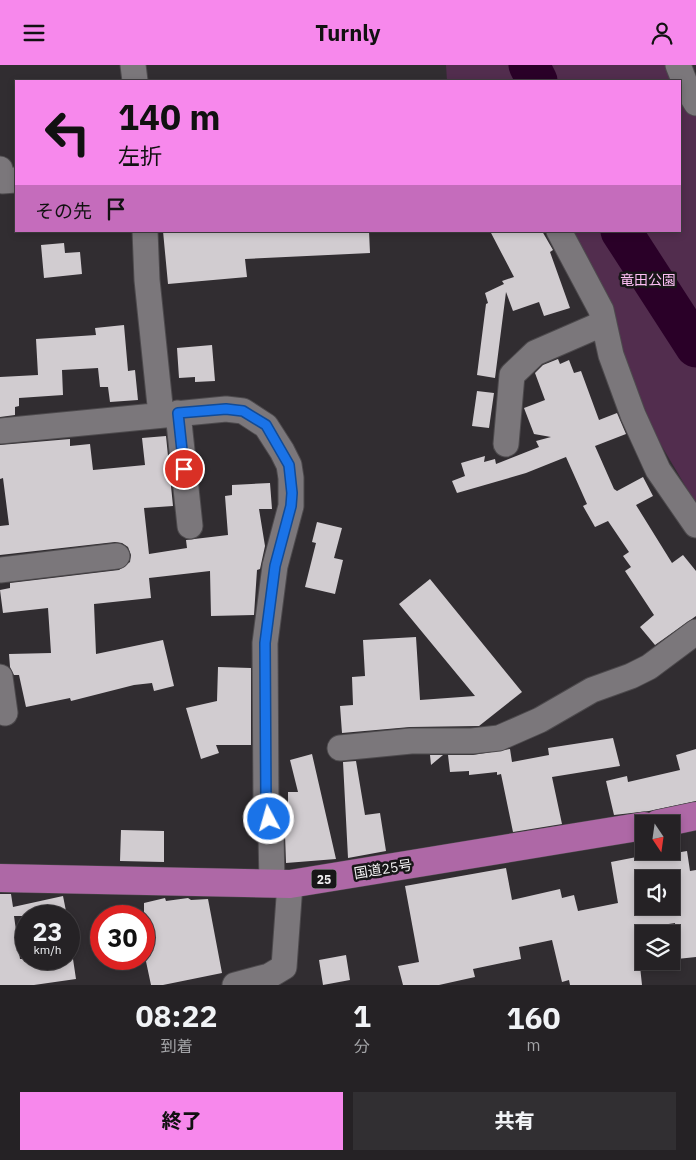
<!DOCTYPE html>
<html lang="ja">
<meta charset="utf-8">
<style>
:root{--surface:#252225;--page:#312f32;--text:#f1f3f6;--muted:#a3a4a7;--line:#423f42;--accent:#f788ec}
body{margin:0;font-family:"IBM Plex Sans","Noto Sans JP",sans-serif;background:var(--page);color:var(--text);height:100vh;display:flex;flex-direction:column;font-size:19px;white-space:nowrap}
*{box-sizing:border-box;margin:0}
p{font-size:16px;color:var(--muted)}
.icon{flex:none;width:28px;height:28px;fill:none;stroke:currentColor;stroke-width:2;stroke-linecap:round;stroke-linejoin:round}
.map{position:relative;height:920px;overflow:hidden}
.drawer{display:flex;flex-direction:column;background:var(--surface);flex:1}
.drawer>*{flex:none}
.top-card{position:absolute;left:15px;top:15px;width:666px;height:152px;border-radius:0px;box-shadow:0 2px 8px #0003,0 0 0 1px var(--line);background:#f788ec;color:#111;overflow:hidden}
.needle{width:32px;rotate:167deg}
.controls{position:absolute;left:635px;top:750px;display:grid;gap:10px}
.controls a{display:grid;place-items:center;width:45px;height:45px;border-radius:0px;background:var(--surface);box-shadow:0 2px 8px #0003,0 0 0 1px var(--line);font-size:25px}
.speed{position:absolute;left:15px;top:840px;display:flex;gap:10px;font-size:25px;font-weight:700;text-align:center}
.speed>*{display:grid;place-content:center;width:65px;height:65px;border-radius:50%;background:var(--surface);box-shadow:0 2px 8px #0003,0 0 0 1px var(--line);line-height:1}
.speed small{font-size:12px;font-weight:400}
.speed .limit{border:8px solid #d22;background:#fff;color:#111}
.pin{position:absolute;display:grid;place-items:center;width:42px;height:42px;color:#fff;margin:-21px;border:2px solid #fff;border-radius:50%;box-shadow:0 1px 5px #0007}
.me{position:absolute;width:55px;margin:-28px;rotate:354deg;stroke-linejoin:round;filter:drop-shadow(0 0 4px #0008)}
.turn{display:flex;align-items:center;gap:18px;height:105px;padding:0 20px;font-size:22px}
.turn .icon{width:65px;height:65px;stroke-width:2.5}
.turn b{display:block;font-size:35px;line-height:42px}
.then{display:flex;align-items:center;height:48px;padding:0 20px;background:#0003;gap:10px;font-size:19px}
.eta{display:flex;justify-content:space-evenly;align-items:center;height:85px;text-align:center}
.eta b{font-size:30px;font-weight:800;line-height:35px}
.button{display:flex;gap:10px;margin-top:auto;padding:10px 20px}
.button a{flex:1;height:58px;border-radius:0px;background:var(--accent);color:#111;font-size:20px;font-weight:800;line-height:58px;text-align:center}
.button a+a{background:var(--page);color:var(--text)}
header{display:flex;justify-content:space-between;align-items:center;height:65px;padding:0 20px;background:var(--accent);color:#111;font-size:22px;font-weight:800}
.map>svg:first-child{display:block}
.green{fill:#522d4e}
.lines{fill:none;stroke-linecap:round;stroke-linejoin:round}
.river{stroke:#2a0028;stroke-width:41}
.building{fill:#d1ccd0;fill-rule:evenodd}
.minor-casing{stroke:#4d4a4d;stroke-width:27}
.trunk-casing{stroke:#4d4a4d;stroke-width:29}
.minor{stroke:#7b777b;stroke-width:25}
.trunk{stroke:#ae68a6;stroke-width:28}
.route-casing{stroke:#114b97;stroke-width:12}
.route{stroke:#1a73e8;stroke-width:9}
.labels{text-anchor:middle;dominant-baseline:central;stroke-width:5;stroke-linejoin:round;paint-order:stroke}
.shield{fill:#181618;stroke:#b0aeb0;stroke-width:1}
.shield-label{font-size:12px;font-weight:bold;fill:#f1eff1}
.park-label{font-size:14px;fill:#febff5;stroke:#181618}
.street-label{font-size:14px;fill:#f1eff1;stroke:#181618}
</style>
<header><svg class="icon" aria-label="menu" viewBox="0 0 24 24"><path d="M4 6h16M4 12h16M4 18h16"/></svg>Turnly<svg class="icon" aria-label="person" viewBox="0 0 24 24"><circle cx="12" cy="8" r="4"/><path d="M4 21q1-7 8-7t8 7"/></svg></header>
<div class="map">
<svg width="696" height="920" viewBox="0 0 696 920">
<rect width="100%" height="100%" fill="#312d31"/>
<path class="green" d="M 446,0 L 669,0 L 676,16 L 447,16 Z
M 680,24 L 696,51 L 696,439 L 654,368 L 603,235 L 567,166 L 680,166 Z"/>
<g class="lines">
<path class="river" d="M 529,0 L 537,16
M 621,166 L 696,282"/>
</g>
<path class="building" d="M 163,166 L 369,166 L 370,188 L 245,194 L 247,212 L 168,219 Z
M 490,166 L 542,166 L 553,185 L 550,187 L 570,243 L 544,251 L 539,237 L 513,246 L 506,227 L 495,313 L 477,310 L 486,239 L 488,238 L 485,228 L 504,219 L 502,216 L 514,212 Z
M 64,178 L 65,188 L 80,187 L 82,209 L 44,213 L 41,180 Z
M 124,260 L 128,306 L 135,305 L 138,335 L 110,337 L 108,322 L 100,322 L 98,303 L 62,305 L 63,330 L 19,333 L 19,341 L 15,342 L 15,350 L 0,352 L 0,312 L 38,310 L 36,274 L 96,270 L 95,263 Z
M 212,280 L 215,316 L 195,317 L 195,312 L 179,313 L 177,283 Z
M 558,294 L 560,299 L 569,295 L 574,308 L 581,306 L 599,355 L 617,348 L 626,369 L 595,381 L 614,424 L 617,426 L 643,412 L 653,431 L 636,440 L 672,498 L 683,490 L 696,506 L 696,551 L 655,580 L 640,562 L 654,550 L 625,506 L 631,502 L 623,491 L 629,487 L 608,456 L 595,462 L 583,441 L 587,439 L 566,392 L 526,408 L 457,428 L 452,416 L 465,411 L 461,398 L 485,391 L 484,397 L 495,394 L 496,399 L 539,382 L 536,376 L 551,372 L 534,369 L 524,343 L 545,335 L 535,308 L 543,300 Z
M 477,326 L 494,328 L 489,363 L 472,361 Z
M 166,371 L 173,441 L 144,443 L 149,489 L 187,483 L 186,475 L 228,470 L 225,431 L 232,430 L 232,420 L 270,418 L 272,444 L 259,444 L 265,481 L 260,504 L 257,505 L 254,550 L 211,551 L 210,506 L 149,513 L 151,533 L 94,539 L 96,589 L 163,575 L 174,621 L 154,626 L 152,618 L 134,620 L 71,636 L 70,633 L 26,642 L 19,610 L 14,610 L 10,602 L 9,589 L 51,588 L 48,543 L 3,548 L 0,525 L 10,523 L 10,518 L 119,505 L 130,497 L 131,490 L 128,482 L 122,478 L 115,477 L 0,490 L 0,461 L 9,460 L 3,413 L 0,414 L 0,380 L 70,374 L 70,381 L 90,379 L 93,405 L 145,400 L 142,373 Z
M 317,457 L 342,463 L 334,493 L 343,495 L 335,529 L 305,522 L 316,478 L 312,477 Z
M 430,514 L 522,627 L 479,661 L 410,662 L 342,668 L 340,641 L 353,640 L 352,612 L 365,611 L 363,575 L 416,572 L 420,635 L 475,631 L 399,539 Z
M 218,602 L 251,603 L 251,680 L 216,680 L 219,688 L 201,694 L 186,643 L 217,636 Z
M 613,673 L 620,701 L 552,712 L 562,759 L 513,767 L 501,709 L 497,710 L 497,707 L 469,710 L 469,706 L 450,707 L 448,690 L 473,690 L 510,684 L 512,697 L 549,690 L 548,683 Z
M 696,684 L 696,736 L 649,746 L 614,750 L 606,716 L 627,711 L 628,717 L 680,705 L 676,690 Z
M 312,689 L 336,794 L 286,798 L 285,769 L 282,746 L 288,745 L 288,727 L 298,727 L 290,695 Z
M 430,690 L 443,690 L 431,700 Z
M 356,696 L 365,750 L 380,748 L 386,786 L 348,793 L 343,697 Z
M 121,765 L 164,766 L 164,797 L 120,796 Z
M 687,786 L 690,806 L 696,805 L 696,892 L 677,894 L 675,858 L 636,864 L 642,920 L 570,920 L 569,915 L 562,917 L 552,875 L 519,882 L 521,894 L 473,904 L 475,912 L 439,920 L 403,920 L 398,901 L 419,897 L 405,821 L 506,803 L 512,835 L 560,824 L 562,833 L 574,830 L 578,846 L 618,838 L 611,797 L 652,789 L 652,792 ZM 644,814 L 671,814 L 671,841 L 644,841 Z
M 0,829 L 11,829 L 13,842 L 63,831 L 67,851 L 14,851 L 20,894 L 73,894 L 76,914 L 34,920 L 0,920 Z
M 165,833 L 166,836 L 188,833 L 191,835 L 208,834 L 222,908 L 163,920 L 151,920 L 144,887 L 144,838 Z
M 346,890 L 350,915 L 323,920 L 319,895 Z"/>
<g class="lines">
<defs>
<path id="minor" d="M 133,0 L 135,16
M 678,0 L 687,23 L 696,38
M 0,104 L 2,116 L 16,115
M 145,166 L 147,215 L 161,350
M 559,166 L 601,245 L 611,290 L 633,350 L 658,405 L 696,460
M 178,348 L 190,461
M 0,366 L 226,344 L 243,346 L 266,361 L 282,386 L 289,400 L 291,413 L 291,441 L 275,501 L 265,578 L 266,740 L 271,769 L 272,819
M 506,379 L 512,310 L 535,288 L 604,258
M 0,505 L 117,491
M 0,612 L 5,648
M 340,683 L 411,676 L 472,676 L 499,673 L 540,655 L 592,625 L 631,611 L 649,602 L 696,567
M 235,920 L 269,911 L 284,902 L 290,819"/>
<path id="trunk" d="M 658,759 L 696,751
M 0,813 L 290,819 L 644,761"/>
</defs>
<use href="#minor" class="minor-casing"/>
<use href="#trunk" class="trunk-casing"/>
<use href="#minor" class="minor"/>
<use href="#trunk" class="trunk"/>
</g>
<g class="lines">
<defs>
<path id="route" d="M 184,404 L 178,348 L 226,344 L 243,346 L 266,360 L 289,400 L 292,428 L 291,441 L 275,501 L 265,578 L 266,740 L 269,754"/>
</defs>
<use href="#route" class="route-casing"/>
<use href="#route" class="route"/>
</g>
<g class="labels">
<rect class="shield" x="311.5" y="804.5" width="25" height="19" rx="4"/>
<g class="shield-label">
<text x="324" y="814">25</text>
</g>
<g class="park-label">
<text x="648" y="215">竜田公園</text>
</g>
<g class="street-label">
<text transform="translate(383 804) rotate(-9)">国道25号</text>
</g>
</g>
</svg>
<div class="controls">
<a><svg class="needle" viewBox="-14 -14 28 28"><path d="M0-13l5 13h-10z" fill="#e53935"/><path d="M0 13l5-13h-10z" fill="#a3a4a7"/></svg></a>
<a><svg class="icon" aria-label="sound" viewBox="0 0 24 24"><path d="M4 9h4l5-4v14l-5-4H4zM17 9q2 3 0 6"/></svg></a>
<a><svg class="icon" aria-label="layers" viewBox="0 0 24 24"><path d="M12 4l9 5-9 5-9-5zM3 14l9 5 9-5"/></svg></a>
</div>
<div class="speed"><div>23<small>km/h</small></div><div class="limit">30</div></div>
<div class="pin" style="left:184px;top:404px;background:#d93025"><svg class="icon" aria-label="arrive" viewBox="0 0 24 24"><path d="M6 21V4h12l-3 4 3 4H6"/></svg></div>
<svg class="me" style="left:269px;top:754px" viewBox="-20 -20 40 40"><circle r="17" fill="#1a73e8" stroke="#fff" stroke-width="3"/><path d="M0-11L8 9 0 5-8 9z" fill="#fff"/></svg>
<div class="top-card">
<div class="turn"><svg class="icon" aria-label="left" viewBox="0 0 24 24"><path d="M17 20v-9H6M10 6l-5 5 5 5"/></svg><div><b>140 m</b>左折</div></div>
<div class="then">その先<svg class="icon" aria-label="arrive" viewBox="0 0 24 24"><path d="M6 21V4h12l-3 4 3 4H6"/></svg></div>
</div>
</div>
<section class="drawer">
<div class="eta">
<div><b>08:22</b><p>到着</p></div>
<div><b>1</b><p>分</p></div>
<div><b>160</b><p>m</p></div>
</div>
<div class="button"><a>終了</a><a>共有</a></div>
</section>
